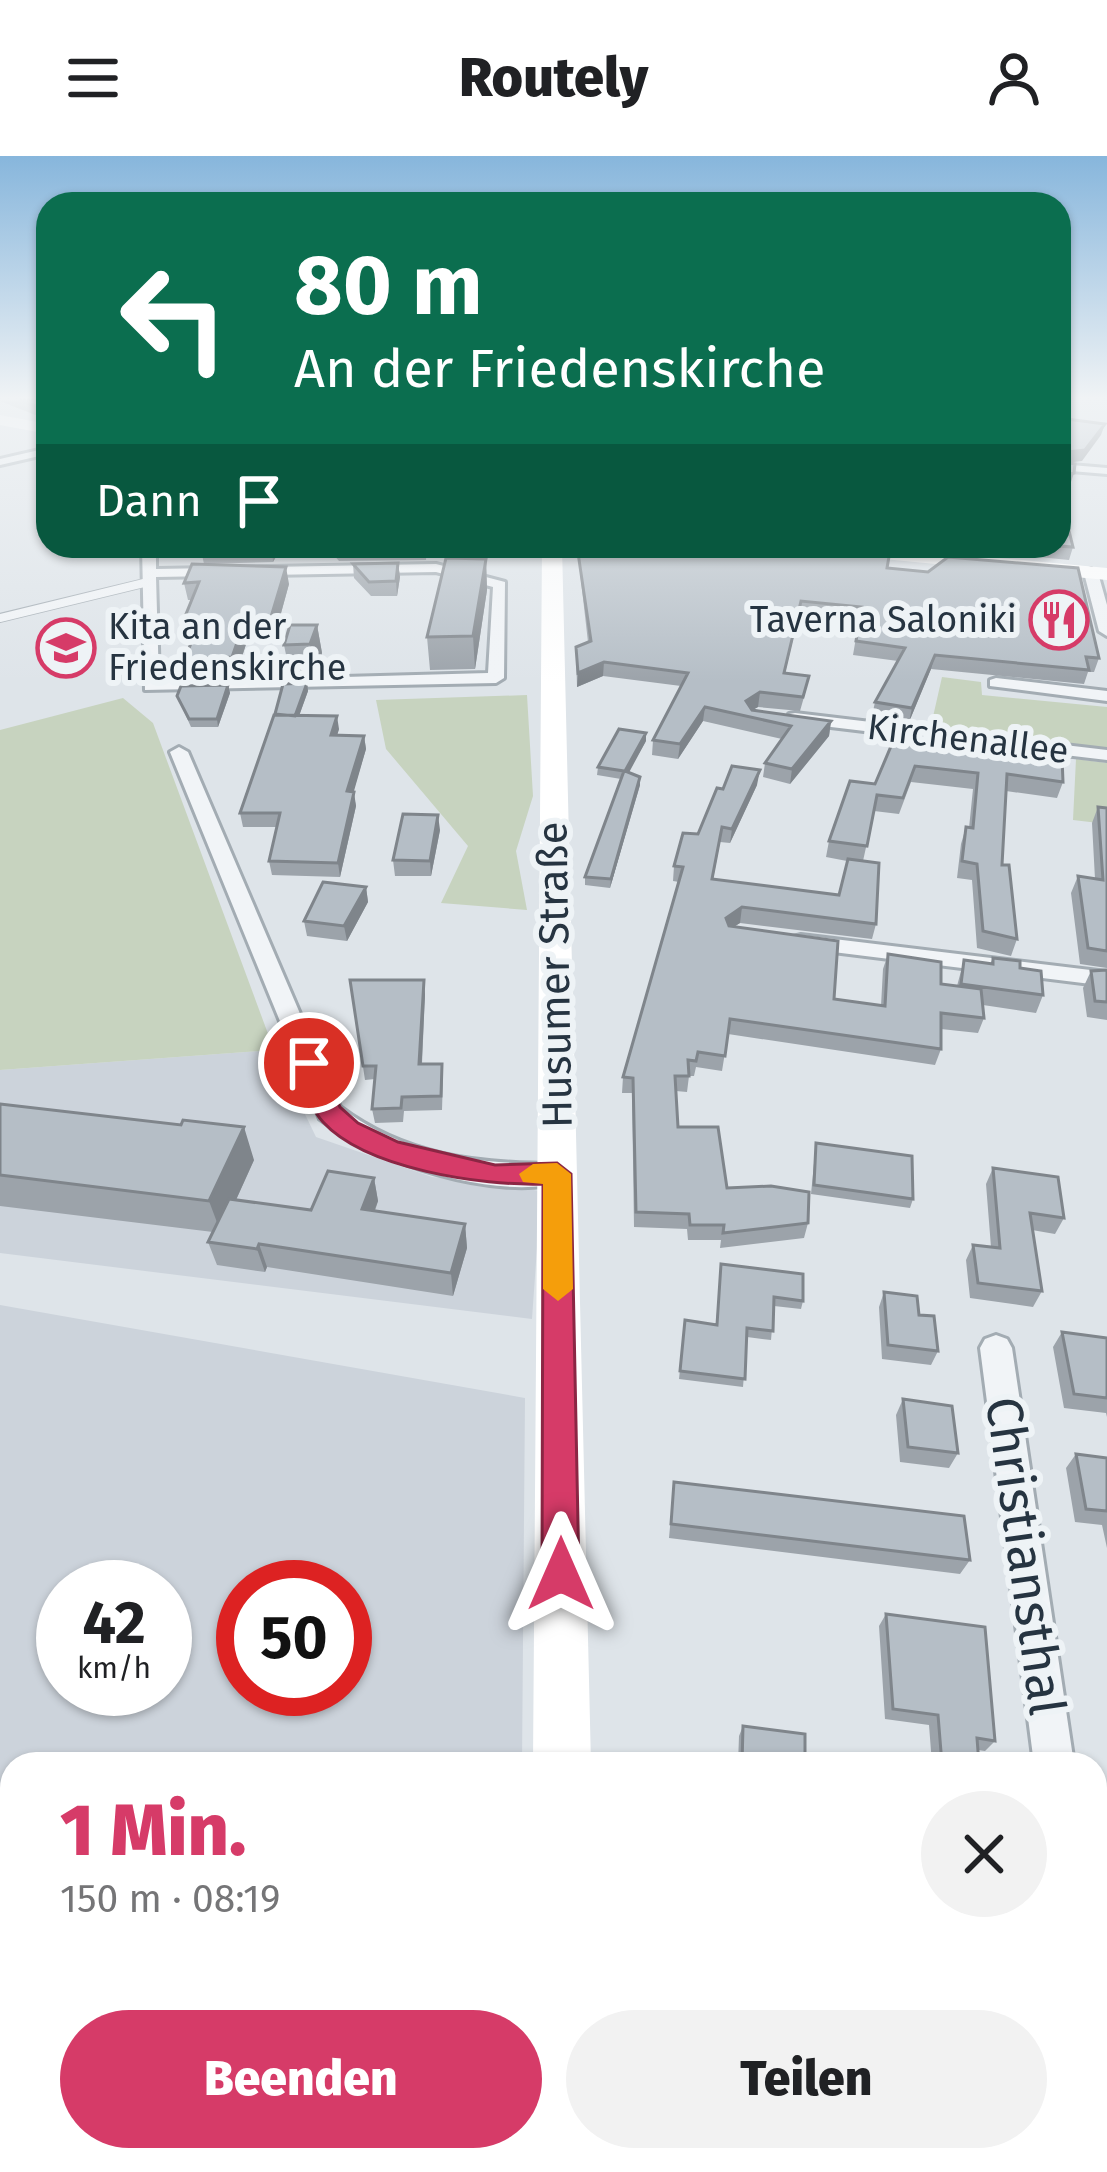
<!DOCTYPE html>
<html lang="de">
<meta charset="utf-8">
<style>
:root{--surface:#fff;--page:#f2f2f2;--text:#202124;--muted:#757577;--accent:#d63b68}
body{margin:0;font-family:"Fira Sans",sans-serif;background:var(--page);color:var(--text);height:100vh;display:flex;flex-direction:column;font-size:45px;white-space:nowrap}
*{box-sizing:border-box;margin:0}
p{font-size:39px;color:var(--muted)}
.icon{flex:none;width:66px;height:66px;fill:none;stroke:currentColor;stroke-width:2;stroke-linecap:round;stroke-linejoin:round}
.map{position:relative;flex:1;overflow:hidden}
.details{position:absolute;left:0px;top:1596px;width:1107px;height:420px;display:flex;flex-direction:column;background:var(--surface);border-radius:36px 36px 0 0;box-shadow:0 3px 9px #0004}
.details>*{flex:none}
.guide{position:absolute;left:36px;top:36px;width:1035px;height:366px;border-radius:36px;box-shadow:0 3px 9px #0004;background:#0b6e4f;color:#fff;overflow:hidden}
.speed{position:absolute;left:36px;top:1404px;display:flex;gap:24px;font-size:60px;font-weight:700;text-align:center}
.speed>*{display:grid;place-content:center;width:156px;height:156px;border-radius:50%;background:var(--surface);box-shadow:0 3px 9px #0004;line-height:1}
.speed small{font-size:30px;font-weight:400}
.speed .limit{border:18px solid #d22;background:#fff;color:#111}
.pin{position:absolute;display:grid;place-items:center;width:102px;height:102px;color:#fff;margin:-51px;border:6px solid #fff;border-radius:50%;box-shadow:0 3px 12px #0007}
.me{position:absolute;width:132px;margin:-66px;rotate:0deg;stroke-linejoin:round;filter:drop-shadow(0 0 9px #0008)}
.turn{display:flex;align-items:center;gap:42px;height:252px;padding:0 60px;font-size:54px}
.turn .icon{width:156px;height:156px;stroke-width:2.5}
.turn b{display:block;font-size:84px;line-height:102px}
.then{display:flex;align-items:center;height:114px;padding:0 60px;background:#0003;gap:24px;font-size:45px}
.round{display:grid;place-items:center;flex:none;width:126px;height:126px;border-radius:63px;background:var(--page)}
.summary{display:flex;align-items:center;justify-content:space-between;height:204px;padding:0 60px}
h1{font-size:72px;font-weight:800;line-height:90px;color:var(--accent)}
.cta{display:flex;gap:24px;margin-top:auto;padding:24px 60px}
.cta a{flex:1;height:138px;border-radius:72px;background:var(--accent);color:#fff;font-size:48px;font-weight:800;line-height:138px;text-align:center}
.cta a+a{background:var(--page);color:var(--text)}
header{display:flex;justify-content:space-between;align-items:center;height:156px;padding:0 60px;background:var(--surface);font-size:54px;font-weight:800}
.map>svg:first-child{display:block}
.built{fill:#ccd3db;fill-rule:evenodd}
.green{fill:#c7d3bf}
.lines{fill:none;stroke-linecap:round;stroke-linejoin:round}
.lane-casing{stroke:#a3acb3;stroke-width:10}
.street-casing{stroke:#a3acb3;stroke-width:6}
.lane{stroke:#f1f4f7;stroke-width:8}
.street{fill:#f1f4f7;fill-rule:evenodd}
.secondary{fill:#fff;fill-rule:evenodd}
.wall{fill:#9ca3aa}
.shaded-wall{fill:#7f858b}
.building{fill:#b5bec6;stroke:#7f858b;stroke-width:3}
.route{fill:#d63b68;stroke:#8b2644;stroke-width:3}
.slow{fill:#f59e0b}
.labels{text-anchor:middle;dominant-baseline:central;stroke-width:12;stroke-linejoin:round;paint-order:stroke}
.far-poi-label{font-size:36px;fill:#263441;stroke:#eef3f6;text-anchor:end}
.far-street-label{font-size:36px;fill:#263441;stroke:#eef3f6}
.street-label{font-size:42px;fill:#263441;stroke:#eef3f6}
.near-street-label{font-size:51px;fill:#263441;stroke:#eef3f6}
</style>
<header><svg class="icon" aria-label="menu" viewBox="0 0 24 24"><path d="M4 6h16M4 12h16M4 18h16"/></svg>Routely<svg class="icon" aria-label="person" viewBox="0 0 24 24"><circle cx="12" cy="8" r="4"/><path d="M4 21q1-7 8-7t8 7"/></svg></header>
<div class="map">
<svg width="1107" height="2016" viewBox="0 0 1107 2016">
<rect width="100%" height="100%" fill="#dee4e9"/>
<path class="built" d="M 274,894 L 316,981 L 432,1021 L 541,1035 L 532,1163 L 0,1097 L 0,914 Z
M 0,1149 L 525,1242 L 522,1608 L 12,1608 L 12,2004 L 519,2004 L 518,2016 L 0,2016 ZM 63,1431 L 165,1431 L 165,1533 L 63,1533 ZM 243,1431 L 345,1431 L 345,1533 L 243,1533 Z"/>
<path class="green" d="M 942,521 L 981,526 L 982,539 L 1107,551 L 1107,594 L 930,574 Z
M 527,539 L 533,640 L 516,695 L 527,754 L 441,747 L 468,690 L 386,593 L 376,544 Z
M 123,542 L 153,567 L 274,894 L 0,914 L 0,574 Z
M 1076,603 L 1107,607 L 1107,668 L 1073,664 Z
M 1095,1881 L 1107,1883 L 1107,2016 L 629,2016 L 629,2004 L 1095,2004 Z"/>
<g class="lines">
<defs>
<path id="lane" d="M 0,462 L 148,426"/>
<path id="street" d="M 48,292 L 48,298 L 0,309 L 0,303 Z
M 1059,308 L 1107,312 L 1107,318 L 1059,314 Z
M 142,390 L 156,390 L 156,413 L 436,408 L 505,426 L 504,522 L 496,527 L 145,534 ZM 436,416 L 493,431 L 488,517 L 159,526 L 156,421 Z
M 1091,413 L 1098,417 L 1107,449 L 1107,480 L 1099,475 L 1084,417 Z
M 996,522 L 1107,535 L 1107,545 L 990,530 L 990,524 Z
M 795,557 L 1107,594 L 1107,604 L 789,566 L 789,558 Z
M 179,591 L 188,596 L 340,951 C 405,1000 477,1008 557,1008 L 567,1011 L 571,1018 L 567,1025 C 497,1047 375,1006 320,963 L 170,596 Z
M 801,779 L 1107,816 L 1107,830 L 793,791 L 793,781 Z
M 996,1179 L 1007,1183 L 1012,1192 L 1074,1608 L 1034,1608 L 980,1192 L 985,1183 Z
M 1095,1814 L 1107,1816 L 1107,1862 L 1095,1860 Z"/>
</defs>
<use href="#lane" class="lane-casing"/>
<use href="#street" class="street-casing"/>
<use href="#lane" class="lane"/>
<use href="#street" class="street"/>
<path class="secondary" d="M 0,259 L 48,268 L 48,278 L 0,269 Z
M 542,390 L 562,390 L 591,1608 L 533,1608 Z
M 799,390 L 871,390 L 1107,412 L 1107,424 L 809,396 Z
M 536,2004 L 606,2004 L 607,2016 L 535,2016 Z"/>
</g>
<path class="wall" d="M 0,244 L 48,244 L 48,264 L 0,245 Z
M 275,390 L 277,399 L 273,406 L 204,408 L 201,394 Z
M 326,390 L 427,390 L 426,404 L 339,405 Z
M 577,390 L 887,412 L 1099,502 L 1094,516 L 1088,516 L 1084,528 L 931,513 L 909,566 L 872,560 L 875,546 L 898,505 L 853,499 L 859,464 L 799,458 L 785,517 L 806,534 L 800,555 L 758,551 L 752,554 L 831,565 L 829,580 L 790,628 L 763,621 L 765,607 L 782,583 L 703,565 L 678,603 L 652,599 L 653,584 L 681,530 L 603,520 L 577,531 L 576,491 L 588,486 Z
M 968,390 L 1059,390 L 1073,391 L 1069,404 L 967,394 Z
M 486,403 L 487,434 L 475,513 L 430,514 L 427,481 Z
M 398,407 L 400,421 L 397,440 L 371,440 L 354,422 L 353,408 Z
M 184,427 L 289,428 L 275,479 L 249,479 L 236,519 L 189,521 L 185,502 L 194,481 L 188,481 L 184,463 L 192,444 L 188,444 Z
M 317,469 L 322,497 L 314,517 L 290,518 L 284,489 Z
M 307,527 L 308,535 L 299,560 L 339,573 L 337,579 L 364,580 L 366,593 L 353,636 L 356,650 L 340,721 L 272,719 L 269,705 L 277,671 L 243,671 L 240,657 L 276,559 Z
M 228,529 L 230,537 L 218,571 L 191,571 L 177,540 Z
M 930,584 L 1063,626 L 1057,642 L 1006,635 L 1002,709 L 1017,783 L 1011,800 L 977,792 L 972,724 L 957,722 L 961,688 L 966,671 L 969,672 L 973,633 L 911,626 L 899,658 L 874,655 L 863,705 L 876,768 L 872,783 L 740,767 L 733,771 L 834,843 L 881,850 L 883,813 L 888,798 L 941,828 L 957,830 L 964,804 L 990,808 L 993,802 L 1020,812 L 1043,839 L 1036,857 L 983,849 L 984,862 L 978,877 L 941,873 L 941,893 L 935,909 L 728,878 L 722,915 L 696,911 L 694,920 L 689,920 L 687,936 L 676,935 L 678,971 L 727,1032 L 808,1067 L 804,1082 L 720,1092 L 721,1084 L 688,1084 L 687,1073 L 634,1071 L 632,937 L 622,937 L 623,921 L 679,726 L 673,725 L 674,710 L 698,678 L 723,633 L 757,629 L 730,687 L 720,686 L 713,723 L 839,739 L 847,705 L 826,701 L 829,685 L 875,628 Z
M 646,585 L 628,616 L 640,629 L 610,732 L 585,729 L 585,721 L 621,623 L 597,619 L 598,611 Z
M 1098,651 L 1107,652 L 1107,812 L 1080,808 L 1071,737 L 1078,720 L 1095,723 L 1092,667 Z
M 440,674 L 431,720 L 395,720 L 393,704 Z
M 366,731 L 368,746 L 347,785 L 307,780 L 304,765 Z
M 1107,814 L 1107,864 L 1087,861 L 1083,832 L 1091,815 Z
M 350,824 L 425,838 L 422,908 L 443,921 L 442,954 L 404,955 L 403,966 L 375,967 L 372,953 L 375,923 L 365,924 Z
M 0,948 L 254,1004 L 236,1044 L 311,1054 L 374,1022 L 378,1045 L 375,1055 L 465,1068 L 467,1092 L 453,1140 L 267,1111 L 265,1116 L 217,1109 L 208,1086 L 213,1076 L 0,1050 Z
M 816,987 L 913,1043 L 910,1052 L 811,1038 Z
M 993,1012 L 1064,1062 L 1055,1078 L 1032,1074 L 1042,1135 L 1033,1151 L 970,1142 L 966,1104 L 973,1089 L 991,1091 L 986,1028 Z
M 721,1108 L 803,1145 L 801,1153 L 774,1150 L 771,1184 L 747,1181 L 743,1231 L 679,1223 L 685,1164 L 716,1168 Z
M 884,1136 L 919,1159 L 938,1195 L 931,1209 L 882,1203 L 879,1151 Z
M 1062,1176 L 1107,1182 L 1107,1261 L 1106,1257 L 1064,1252 L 1053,1191 Z
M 903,1243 L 958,1297 L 949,1312 L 900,1306 L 896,1259 Z
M 1076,1298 L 1107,1302 L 1107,1392 L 1102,1369 L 1075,1366 L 1066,1312 Z
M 674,1326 L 970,1404 L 960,1418 L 669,1382 Z
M 886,1458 L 995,1585 L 985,1595 L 978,1594 L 979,1608 L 932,1608 L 929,1569 L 885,1563 L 879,1470 Z
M 743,1570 L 805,1608 L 738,1608 L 739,1580 Z
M 1003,2004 L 1031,2005 L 1078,2016 L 1004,2016 Z"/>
<path class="shaded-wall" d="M 1105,268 L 1101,279 L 1082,305 L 1059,308 L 1059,297 Z
M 1074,317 L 1070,329 L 1059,332 L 1059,321 Z
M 272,390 L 275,390 L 277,399 L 273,406 Z
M 486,403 L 487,434 L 475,513 L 473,480 Z
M 398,407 L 400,421 L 397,440 L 396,425 Z
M 286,411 L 289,428 L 275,479 L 271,461 Z
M 246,461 L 249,479 L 236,519 L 232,501 Z
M 317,469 L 322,497 L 314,517 L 310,488 Z
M 935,499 L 931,513 L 909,566 L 912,552 Z
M 604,506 L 603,520 L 577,531 L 578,517 Z
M 307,527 L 308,535 L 295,571 L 293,563 Z
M 228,529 L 230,537 L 218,571 L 217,563 Z
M 760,536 L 758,551 L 744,559 L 746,545 Z
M 705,551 L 703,565 L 678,603 L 680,588 Z
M 337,560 L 339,573 L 333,593 L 331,579 Z
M 831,565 L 829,580 L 790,628 L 792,613 Z
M 646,577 L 646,585 L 625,624 L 625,615 Z
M 364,580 L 366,593 L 350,649 L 347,635 Z
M 760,614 L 757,629 L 730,687 L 732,673 Z
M 640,621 L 640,629 L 610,732 L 611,723 Z
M 354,636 L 356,650 L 340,721 L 338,707 Z
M 438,659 L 440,674 L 431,720 L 430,705 Z
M 366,731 L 368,746 L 347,785 L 344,770 Z
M 742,751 L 740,767 L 724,777 L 726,762 Z
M 424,824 L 425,838 L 421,922 L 419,908 Z
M 244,971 L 254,1004 L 221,1077 L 209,1045 Z
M 374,1022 L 378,1045 L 366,1077 L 362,1053 Z
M 465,1068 L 467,1092 L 453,1140 L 451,1117 Z
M 259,1088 L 267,1111 L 265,1116 L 257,1093 Z"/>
<path class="building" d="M 20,244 L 48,244 L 48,255 Z
M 1059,262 L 1105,268 L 1085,294 L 1059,297 Z
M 1059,305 L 1075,308 L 1074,317 L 1059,321 Z
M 1059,334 L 1073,391 L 1059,390 Z
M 202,390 L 272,390 L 271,392 L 201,394 Z
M 335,390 L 425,390 L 338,393 Z
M 577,390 L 833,390 L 890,395 L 887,412 L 928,416 L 948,401 L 1078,412 L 1099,502 L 1086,501 L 1089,514 L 935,499 L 912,552 L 875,546 L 905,492 L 856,485 L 862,451 L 801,445 L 784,517 L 809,520 L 803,541 L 760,536 L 746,545 L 752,554 L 831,565 L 792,613 L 765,607 L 791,570 L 705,551 L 680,588 L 653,584 L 688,517 L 604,506 L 578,517 L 576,491 L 591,485 Z
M 446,402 L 486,403 L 473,480 L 427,481 Z
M 398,407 L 396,425 L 369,426 L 353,408 Z
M 192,408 L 286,411 L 271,461 L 246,461 L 232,501 L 185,502 L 201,463 L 184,463 L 199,426 L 184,427 Z
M 290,469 L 317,469 L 310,488 L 284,489 Z
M 307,527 L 295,560 L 275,558 L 283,528 Z
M 228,529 L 217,563 L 189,563 L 177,540 L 181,530 Z
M 274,559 L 337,560 L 331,579 L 364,580 L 347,635 L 354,636 L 338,707 L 269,705 L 280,657 L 240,657 Z
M 900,569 L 932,574 L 929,584 L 1062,601 L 1063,626 L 1007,618 L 1002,709 L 1009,709 L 1017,783 L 983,775 L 977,708 L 962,705 L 966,671 L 973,672 L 978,617 L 915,610 L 903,642 L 877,639 L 867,690 L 829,685 L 850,625 L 875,628 Z
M 619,573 L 646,577 L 625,615 L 640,621 L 611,723 L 585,721 L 624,615 L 598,611 Z
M 732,610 L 760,614 L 732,673 L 722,671 L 712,723 L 839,739 L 848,703 L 879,707 L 876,768 L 742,751 L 726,762 L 729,770 L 838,785 L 834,843 L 885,850 L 888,798 L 941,806 L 941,828 L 981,833 L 984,862 L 941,857 L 941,893 L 730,863 L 725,900 L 698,896 L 696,905 L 688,904 L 689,920 L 675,920 L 678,971 L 718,971 L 727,1032 L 771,1030 L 809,1036 L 808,1067 L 723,1077 L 724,1069 L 690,1069 L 689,1058 L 636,1056 L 633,922 L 623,921 L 683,711 L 674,710 L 683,677 L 698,678 L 717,632 L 723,633 Z
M 1098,651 L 1107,652 L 1107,795 L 1088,792 L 1078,720 L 1103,724 Z
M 403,658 L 438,659 L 430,705 L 393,704 Z
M 323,726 L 366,731 L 344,770 L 304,765 Z
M 993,802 L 1020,805 L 1020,812 L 1041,815 L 1043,839 L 961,828 L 964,804 L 993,808 Z
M 1107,814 L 1107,846 L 1095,845 L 1091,815 Z
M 350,824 L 424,824 L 419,908 L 442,908 L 441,940 L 402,941 L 401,952 L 372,953 L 376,910 L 363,910 Z
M 0,948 L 181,969 L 183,964 L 244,971 L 209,1045 L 0,1019 Z
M 816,987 L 912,1000 L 913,1043 L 814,1029 Z
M 993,1012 L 1058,1021 L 1064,1062 L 1030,1057 L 1042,1135 L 978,1127 L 973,1089 L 1000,1092 Z
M 328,1015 L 374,1022 L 362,1053 L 465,1068 L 451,1117 L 259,1088 L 257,1093 L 208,1086 L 229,1043 L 311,1054 Z
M 721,1108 L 803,1118 L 803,1145 L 774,1141 L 773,1175 L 747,1172 L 745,1223 L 680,1215 L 685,1164 L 717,1169 Z
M 884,1136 L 917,1140 L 919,1159 L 934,1160 L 938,1195 L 888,1189 Z
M 1062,1176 L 1107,1182 L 1107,1242 L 1074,1238 Z
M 903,1243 L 952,1250 L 958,1297 L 908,1291 Z
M 1076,1298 L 1107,1302 L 1107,1355 L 1086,1353 Z
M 674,1326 L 964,1360 L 970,1404 L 671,1368 Z
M 886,1458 L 985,1471 L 995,1585 L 977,1582 L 979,1608 L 942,1608 L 938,1559 L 893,1553 Z
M 743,1570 L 805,1578 L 805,1608 L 742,1608 Z
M 1031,2005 L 1078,2013 L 1078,2016 L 1032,2016 Z"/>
<linearGradient id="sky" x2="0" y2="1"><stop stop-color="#87b6dc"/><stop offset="0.46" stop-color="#f0f3f5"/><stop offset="1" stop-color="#f0f3f5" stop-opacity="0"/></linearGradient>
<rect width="1107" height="526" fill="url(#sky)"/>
<path class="route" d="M 309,898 L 321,907 L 340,951 L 358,967 L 398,986 L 495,1009 L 557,1007 L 571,1018 L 579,1418 L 574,1431 L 561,1436 L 548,1431 L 542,1418 L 543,1028 C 482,1030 366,1013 323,966 C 309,951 304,925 296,907 Z"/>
<path class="slow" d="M 557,1007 L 571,1018 L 573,1133 L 558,1145 L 543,1133 L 543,1028 L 523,1026 L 519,1018 L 533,1008 Z"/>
<defs>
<symbol id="restaurant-ring" viewBox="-11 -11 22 22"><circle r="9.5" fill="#eef3f6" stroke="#d63b68" stroke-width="1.5"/><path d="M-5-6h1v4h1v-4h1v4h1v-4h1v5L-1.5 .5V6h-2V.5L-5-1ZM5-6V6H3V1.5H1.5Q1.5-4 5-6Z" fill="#d63b68"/></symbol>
<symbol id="school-ring" viewBox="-11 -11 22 22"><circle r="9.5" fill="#eef3f6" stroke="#d63b68" stroke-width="1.5"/><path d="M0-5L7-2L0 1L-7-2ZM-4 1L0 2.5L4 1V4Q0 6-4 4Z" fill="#d63b68"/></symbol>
</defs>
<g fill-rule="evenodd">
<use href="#restaurant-ring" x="1026" y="431" width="66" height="66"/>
<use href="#school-ring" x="33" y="459" width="66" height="66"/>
</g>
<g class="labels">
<g class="far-poi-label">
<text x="1017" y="464">Taverna Saloniki</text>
<text x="108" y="471" text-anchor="start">Kita an der<tspan x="108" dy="41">Friedenskirche</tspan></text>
</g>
<g class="far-street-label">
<text transform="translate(968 583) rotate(7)">Kirchenallee</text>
</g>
<g class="street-label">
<text transform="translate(555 819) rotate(-91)">Husumer Straße</text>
</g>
<g class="near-street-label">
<text transform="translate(1025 1400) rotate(82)">Christiansthal</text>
</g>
</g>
</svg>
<div class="speed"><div>42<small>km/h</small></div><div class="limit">50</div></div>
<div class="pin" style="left:309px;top:907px;background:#d93025"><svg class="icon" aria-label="arrive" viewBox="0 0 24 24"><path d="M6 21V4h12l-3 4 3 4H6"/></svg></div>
<svg class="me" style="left:561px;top:1418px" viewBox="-20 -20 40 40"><path d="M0-17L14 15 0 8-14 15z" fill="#d63b68" stroke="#fff" stroke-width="4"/></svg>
<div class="guide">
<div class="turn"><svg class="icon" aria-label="left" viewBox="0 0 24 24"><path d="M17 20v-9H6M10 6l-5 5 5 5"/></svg><div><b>80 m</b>An der Friedenskirche</div></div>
<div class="then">Dann<svg class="icon" aria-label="arrive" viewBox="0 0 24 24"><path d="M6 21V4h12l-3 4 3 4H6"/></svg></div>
</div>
<section class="details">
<div class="summary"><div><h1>1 Min.</h1><p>150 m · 08:19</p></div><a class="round"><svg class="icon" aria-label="close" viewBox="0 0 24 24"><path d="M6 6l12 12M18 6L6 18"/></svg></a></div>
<div class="cta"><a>Beenden</a><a>Teilen</a></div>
</section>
</div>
